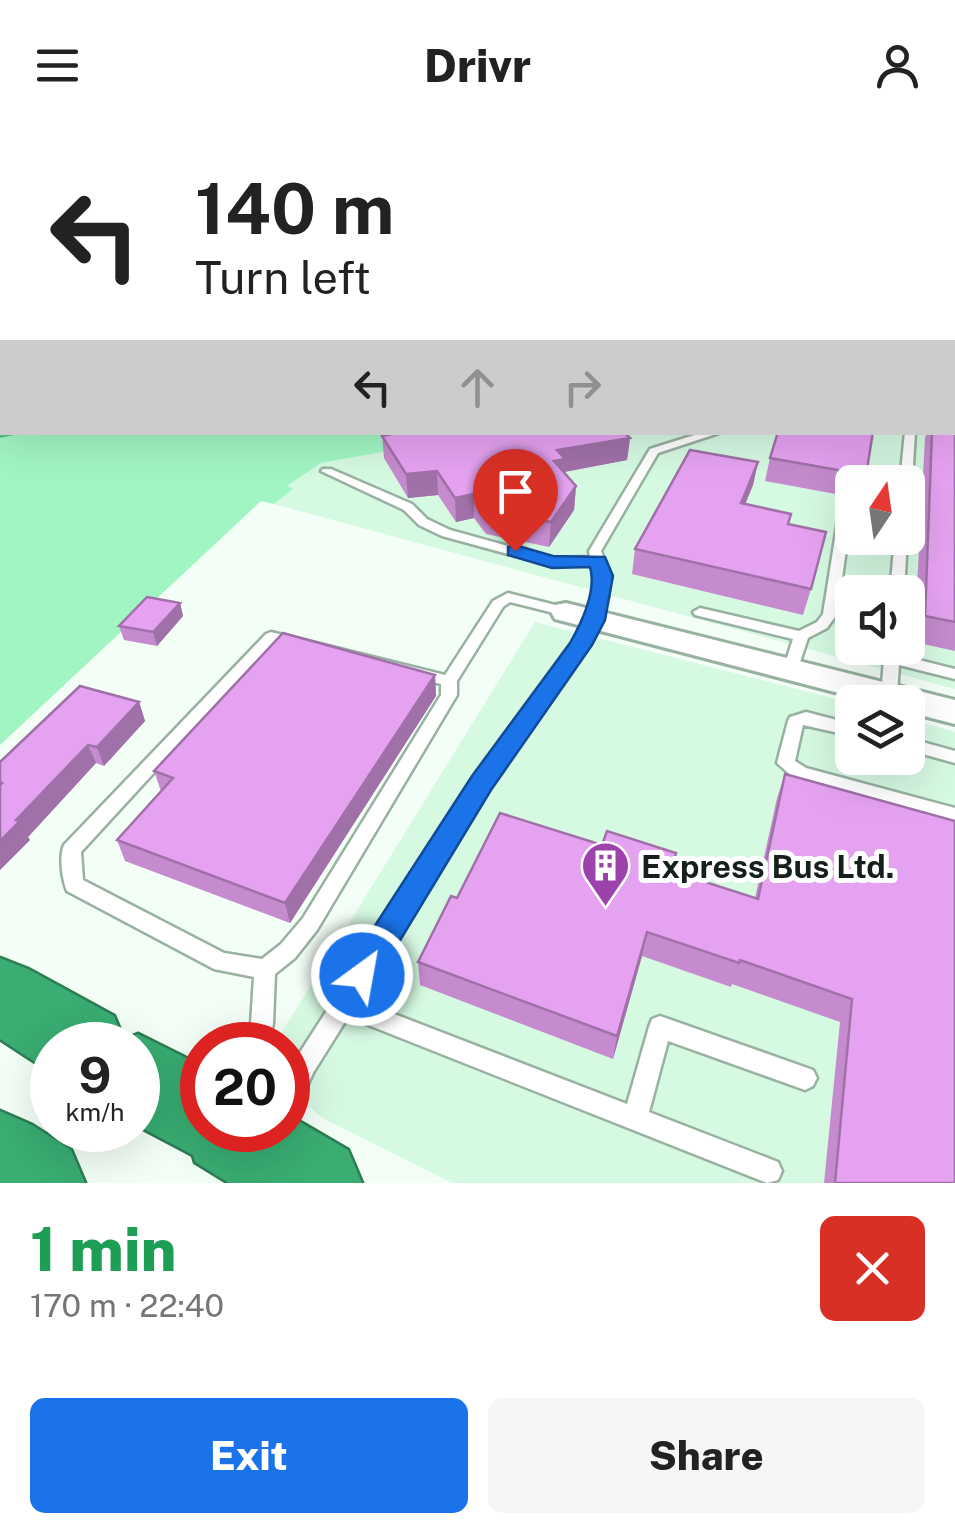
<!DOCTYPE html>
<meta charset="utf-8">
<style>
:root{--surface:#fff;--page:#f6f6f6;--text:#222;--muted:#767676;--accent:#1a73e8}
body{margin:0;font-family:"Public Sans",sans-serif;background:var(--page);color:var(--text);height:100vh;display:flex;flex-direction:column;font-size:38px;white-space:nowrap}
*{box-sizing:border-box;margin:0}
p{font-size:32px;color:var(--muted)}
.icon{flex:none;width:55px;height:55px;fill:none;stroke:currentColor;stroke-width:2;stroke-linecap:round;stroke-linejoin:round}
.map{position:relative;height:1053px;overflow:hidden}
.sheet{display:flex;flex-direction:column;background:var(--surface);flex:1}
.sheet>*{flex:none}
.top-card{position:absolute;left:0px;top:0px;width:955px;height:305px;box-shadow:0 10px 40px #0002;background:#fff;color:var(--text);overflow:hidden}
.needle{width:65px;rotate:13deg}
.buttons{position:absolute;left:835px;top:335px;display:grid;gap:20px}
.buttons a{display:grid;place-items:center;width:90px;height:90px;border-radius:15px;background:var(--surface);box-shadow:0 10px 40px #0002;font-size:50px}
.speed{position:absolute;left:30px;top:892px;display:flex;gap:20px;font-size:50px;font-weight:700;text-align:center}
.speed>*{display:grid;place-content:center;width:130px;height:130px;border-radius:50%;background:var(--surface);box-shadow:0 10px 40px #0002;line-height:1}
.speed small{font-size:25px;font-weight:400}
.speed .limit{border:15px solid #d22;background:#fff;color:#111}
.pin{position:absolute;display:grid;place-items:center;width:85px;height:85px;color:#fff;margin:-102px -42px;border-radius:50% 50% 50% 0;rotate:-45deg;box-shadow:0 0 10px #0007}
.pin .icon{rotate:45deg}
.me{position:absolute;width:110px;margin:-55px;rotate:32deg;stroke-linejoin:round;filter:drop-shadow(0 0 8px #0008)}
.turn{display:flex;align-items:center;gap:35px;height:210px;padding:0 30px;font-size:45px}
.turn .icon{width:130px;height:130px;stroke-width:2.5}
.turn b{display:block;font-size:70px;line-height:85px}
.lanes{display:flex;align-items:center;height:95px;padding:0 30px;background:#0003;justify-content:center;gap:50px;direction:ltr}
.lanes .off{opacity:.35}
.round{display:grid;place-items:center;flex:none;width:105px;height:105px;border-radius:15px;background:var(--page)}
.summary{display:flex;align-items:center;justify-content:space-between;height:170px;padding:0 30px}
h1{font-size:60px;font-weight:800;line-height:75px;color:#1e9e55}
.primary-button{display:flex;gap:20px;margin-top:auto;padding:20px 30px}
.primary-button a{flex:1;height:115px;border-radius:15px;background:var(--accent);color:#fff;font-size:40px;font-weight:800;line-height:115px;text-align:center}
.primary-button a+a{background:var(--page);color:var(--text)}
header{display:flex;justify-content:space-between;align-items:center;height:130px;padding:0 30px;background:var(--surface);font-size:45px;font-weight:800}
.map>svg:first-child{display:block}
.built{fill:#d6f9e2;fill-rule:evenodd}
.green{fill:#a1f5c3}
.lines{fill:none;stroke-linecap:round;stroke-linejoin:round}
.river{fill:#57be86;fill-rule:evenodd}
.lane-casing{stroke:#98b1a1;stroke-width:5}
.street-casing{stroke:#98b1a1;stroke-width:6}
.secondary-casing{stroke:#98b1a1;stroke-width:5}
.highway-casing{stroke:#2d7c53;stroke-width:5}
.lane{fill:#fff;fill-rule:evenodd}
.street{fill:#fff;fill-rule:evenodd}
.secondary{fill:#c4e6d5;fill-rule:evenodd}
.highway{fill:#39ad72;fill-rule:evenodd}
.wall{fill:#c58bce}
.shaded-wall{fill:#a071a8}
.building{fill:#e5a2f0;stroke:#a071a8;stroke-width:2.5}
.route{fill:#1a73e8;stroke:#114b97;stroke-width:2.5}
.labels{text-anchor:middle;dominant-baseline:central;stroke-width:10;stroke-linejoin:round;paint-order:stroke}
.near-poi-label{font-size:32px;font-weight:bold;fill:#16201a;stroke:#fff;text-anchor:start}
</style>
<header><svg class="icon" aria-label="menu" viewBox="0 0 24 24"><path d="M4 6h16M4 12h16M4 18h16"/></svg>Drivr<svg class="icon" aria-label="person" viewBox="0 0 24 24"><circle cx="12" cy="8" r="4"/><path d="M4 21q1-7 8-7t8 7"/></svg></header>
<div class="map">
<svg width="955" height="1053" viewBox="0 0 955 1053">
<rect width="100%" height="100%" fill="#f3fef6"/>
<path class="built" d="M 955,289 L 955,559 L 274,374 L 292,360 L 286,357 L 321,333 L 489,303 L 952,302 ZM 852,352 L 908,352 L 908,408 L 852,408 ZM 852,462 L 908,462 L 908,518 L 852,518 Z
M 535,492 L 852,573 L 852,628 L 908,628 L 908,589 L 955,602 L 955,1053 L 452,1053 L 324,989 L 288,960 L 288,915 L 274,915 Z"/>
<path class="green" d="M 0,303 L 489,303 L 321,333 L 287,356 L 293,359 L 274,374 L 261,371 L 0,615 Z"/>
<g class="lines">
<path class="river" d="M 952,214 L 955,214 L 955,230 L 952,230 Z
M 0,288 L 2,302 L 15,302 L 14,305 L 0,308 Z"/>
<defs>
<path id="lane" d="M 704,302 L 722,302 L 658,323 L 601,421 L 610,446 L 608,468 L 587,515 L 488,658 L 358,870 L 627,974 L 649,897 L 652,889 L 660,886 L 813,940 L 817,948 L 813,956 L 805,960 L 668,911 L 649,982 L 778,1032 L 782,1041 L 778,1050 L 767,1053 L 348,887 L 313,943 L 296,981 L 288,985 L 288,947 L 297,927 L 476,648 L 573,514 L 594,468 L 596,446 L 593,435 L 552,436 L 442,406 L 419,395 L 404,380 L 321,341 L 323,339 L 331,339 L 412,374 L 427,389 L 450,400 L 552,428 L 590,427 L 589,421 L 650,319 Z
M 905,302 L 915,302 L 912,352 L 908,355 L 908,352 L 900,352 Z
M 846,373 L 852,377 L 837,484 L 827,498 L 808,508 L 796,544 L 786,544 L 783,540 L 793,509 L 695,485 L 693,482 L 700,478 L 799,501 L 817,492 L 823,484 L 840,377 Z
M 895,408 L 907,408 L 904,462 L 890,462 Z
M 508,463 L 571,479 L 573,482 L 566,486 L 510,472 L 503,477 L 457,551 L 457,565 L 317,800 L 295,828 L 275,844 L 273,894 L 268,915 L 246,915 L 251,894 L 254,847 L 214,839 L 67,761 C 62,749 59,726 64,715 L 266,504 L 271,502 L 445,545 L 493,471 ZM 274,512 L 441,554 L 441,565 L 303,788 L 281,814 L 262,829 L 224,823 L 83,750 L 81,722 Z
M 885,518 L 899,518 L 899,525 L 955,539 L 955,549 L 899,535 L 897,565 L 889,570 L 883,569 L 881,565 Z
M 806,582 L 852,594 L 852,606 L 803,595 L 795,631 L 806,638 L 955,678 L 955,692 L 794,648 L 777,633 L 788,591 L 790,587 Z
M 908,608 L 955,621 L 955,633 L 908,620 Z"/>
<path id="street" d="M 566,473 L 955,570 L 955,594 L 908,582 L 908,572 L 873,572 L 555,489 L 551,482 L 555,475 Z"/>
<path id="secondary" d="M 952,186 L 955,186 L 955,202 L 952,201 Z"/>
<path id="highway" d="M 0,828 L 28,839 L 114,886 L 124,910 L 138,904 L 202,936 L 202,1000 L 288,1000 L 288,985 L 348,1020 L 362,1053 L 229,1053 L 195,1032 L 193,1025 L 138,996 L 138,915 L 52,915 L 52,943 L 0,909 Z
M 0,981 L 32,995 L 71,1020 L 85,1053 L 0,1053 Z"/>
</defs>
<use href="#lane" class="lane-casing"/>
<use href="#street" class="street-casing"/>
<use href="#secondary" class="secondary-casing"/>
<use href="#highway" class="highway-casing"/>
<use href="#lane" class="lane"/>
<use href="#street" class="street"/>
<use href="#secondary" class="secondary"/>
<use href="#highway" class="highway"/>
</g>
<path class="wall" d="M 952,143 L 955,143 L 955,161 L 952,161 Z
M 955,289 L 955,521 L 914,512 L 925,308 L 927,302 L 952,302 Z
M 382,306 L 630,308 L 627,330 L 564,342 L 576,356 L 574,380 L 549,417 L 486,404 L 474,388 L 456,392 L 438,365 L 408,368 L 384,328 Z
M 770,328 L 866,345 L 864,352 L 852,352 L 852,367 L 765,351 Z
M 758,332 L 753,355 L 745,374 L 788,394 L 811,459 L 803,485 L 632,444 L 635,419 Z
M 180,473 L 183,486 L 157,516 L 124,510 L 119,496 Z
M 435,545 L 436,566 L 290,793 L 125,731 L 117,710 L 161,661 L 154,641 Z
M 139,572 L 145,591 L 104,636 L 96,633 L 28,707 L 30,710 L 0,740 L 0,632 Z
M 785,644 L 955,1053 L 824,1053 L 840,892 L 732,854 L 731,857 L 642,826 L 613,929 L 420,855 L 418,832 L 457,768 L 672,741 L 755,768 L 777,668 Z"/>
<path class="shaded-wall" d="M 630,308 L 627,330 L 564,342 L 564,353 L 553,355 L 557,320 Z
M 758,332 L 753,355 L 736,397 L 741,373 Z
M 437,341 L 438,365 L 408,368 L 406,344 Z
M 576,356 L 574,380 L 549,417 L 551,392 Z
M 474,364 L 474,388 L 456,392 L 455,368 Z
M 180,473 L 183,486 L 157,516 L 153,502 Z
M 435,545 L 436,566 L 290,793 L 285,773 Z
M 139,572 L 145,591 L 104,636 L 97,617 Z
M 88,615 L 96,633 L 28,707 L 30,710 L 0,740 L 0,711 L 16,690 Z
M 647,802 L 642,826 L 613,929 L 617,906 Z"/>
<path class="building" d="M 0,143 L 2,143 L 2,162 L 0,162 Z
M 952,288 L 955,289 L 955,492 L 925,486 L 932,302 L 952,302 Z
M 402,302 L 624,302 L 630,308 L 557,320 L 565,329 L 554,331 L 576,356 L 551,392 L 486,380 L 474,364 L 455,368 L 437,341 L 406,344 L 382,306 Z
M 778,302 L 873,302 L 866,345 L 770,328 Z
M 690,320 L 758,332 L 741,373 L 791,384 L 788,394 L 826,402 L 811,459 L 635,419 Z
M 147,467 L 180,473 L 153,502 L 119,496 Z
M 283,503 L 435,545 L 285,773 L 117,710 L 173,648 L 154,641 Z
M 80,556 L 139,572 L 97,617 L 88,615 L 16,690 L 20,691 L 0,711 L 0,655 L 2,653 L 0,652 L 0,632 Z
M 785,644 L 955,691 L 955,1053 L 835,1053 L 852,869 L 740,830 L 739,833 L 647,802 L 617,906 L 418,832 L 451,766 L 457,768 L 500,683 L 602,715 L 607,701 L 676,723 L 671,741 L 758,769 Z"/>
<linearGradient id="sky" x2="0" y2="1"><stop stop-color="#6eb8c1"/><stop offset="0.49" stop-color="#fafffb"/><stop offset="1" stop-color="#fafffb" stop-opacity="0"/></linearGradient>
<rect width="955" height="291" fill="url(#sky)"/>
<path class="route" d="M 515,415 L 553,426 L 605,427 L 613,446 L 605,490 L 592,515 L 491,660 L 373,855 L 362,860 L 350,855 L 346,845 L 350,834 L 472,646 L 570,513 C 582,492 597,461 590,437 L 552,438 L 508,425 L 508,417 Z"/>
<defs>
<symbol id="building-pin" viewBox="-11 -11 22 30"><path d="M0 17L-7.5 6A9.5 9.5 0 1 1 7.5 6Z" fill="#9d42ad" stroke="#fff"/><path d="M-4-6H4V6H1V3H-1V6H-4ZM-2.5-4.3h1.7v1.8h-1.7ZM.8-4.3h1.7v1.8H.8ZM-2.5-1h1.7V.8h-1.7ZM.8-1h1.7V.8H.8Z" fill="#fff"/></symbol>
</defs>
<g fill-rule="evenodd">
<use href="#building-pin" x="578" y="708" width="55" height="75"/>
</g>
<g class="labels">
<g class="near-poi-label">
<text x="641" y="736">Express Bus Ltd.</text>
</g>
</g>
</svg>
<div class="buttons">
<a><svg class="needle" viewBox="-14 -14 28 28"><path d="M0-13l5 13h-10z" fill="#e53935"/><path d="M0 13l5-13h-10z" fill="#767676"/></svg></a>
<a><svg class="icon" aria-label="sound" viewBox="0 0 24 24"><path d="M4 9h4l5-4v14l-5-4H4zM17 9q2 3 0 6"/></svg></a>
<a><svg class="icon" aria-label="layers" viewBox="0 0 24 24"><path d="M12 4l9 5-9 5-9-5zM3 14l9 5 9-5"/></svg></a>
</div>
<div class="speed"><div>9<small>km/h</small></div><div class="limit">20</div></div>
<div class="pin" style="left:515px;top:421px;background:#d93025"><svg class="icon" aria-label="arrive" viewBox="0 0 24 24"><path d="M6 21V4h12l-3 4 3 4H6"/></svg></div>
<svg class="me" style="left:362px;top:845px" viewBox="-20 -20 40 40"><circle r="17" fill="#1a73e8" stroke="#fff" stroke-width="3"/><path d="M0-11L8 9 0 5-8 9z" fill="#fff"/></svg>
<div class="top-card">
<div class="turn"><svg class="icon" aria-label="left" viewBox="0 0 24 24"><path d="M17 20v-9H6M10 6l-5 5 5 5"/></svg><div><b>140 m</b>Turn left</div></div>
<div class="lanes"><svg class="icon" aria-label="left" viewBox="0 0 24 24"><path d="M17 20v-9H6M10 6l-5 5 5 5"/></svg><svg class="icon off" aria-label="ahead" viewBox="0 0 24 24"><path d="M12 20V5M6 11l6-6 6 6"/></svg><svg class="icon off" aria-label="right" viewBox="0 0 24 24"><path d="M7 20v-9h11M14 6l5 5-5 5"/></svg></div>
</div>
</div>
<section class="sheet">
<div class="summary"><div><h1>1 min</h1><p>170 m · 22:40</p></div><a class="round" style="background:#d93025;color:#fff"><svg class="icon" aria-label="close" viewBox="0 0 24 24"><path d="M6 6l12 12M18 6L6 18"/></svg></a></div>
<div class="primary-button"><a>Exit</a><a>Share</a></div>
</section>
